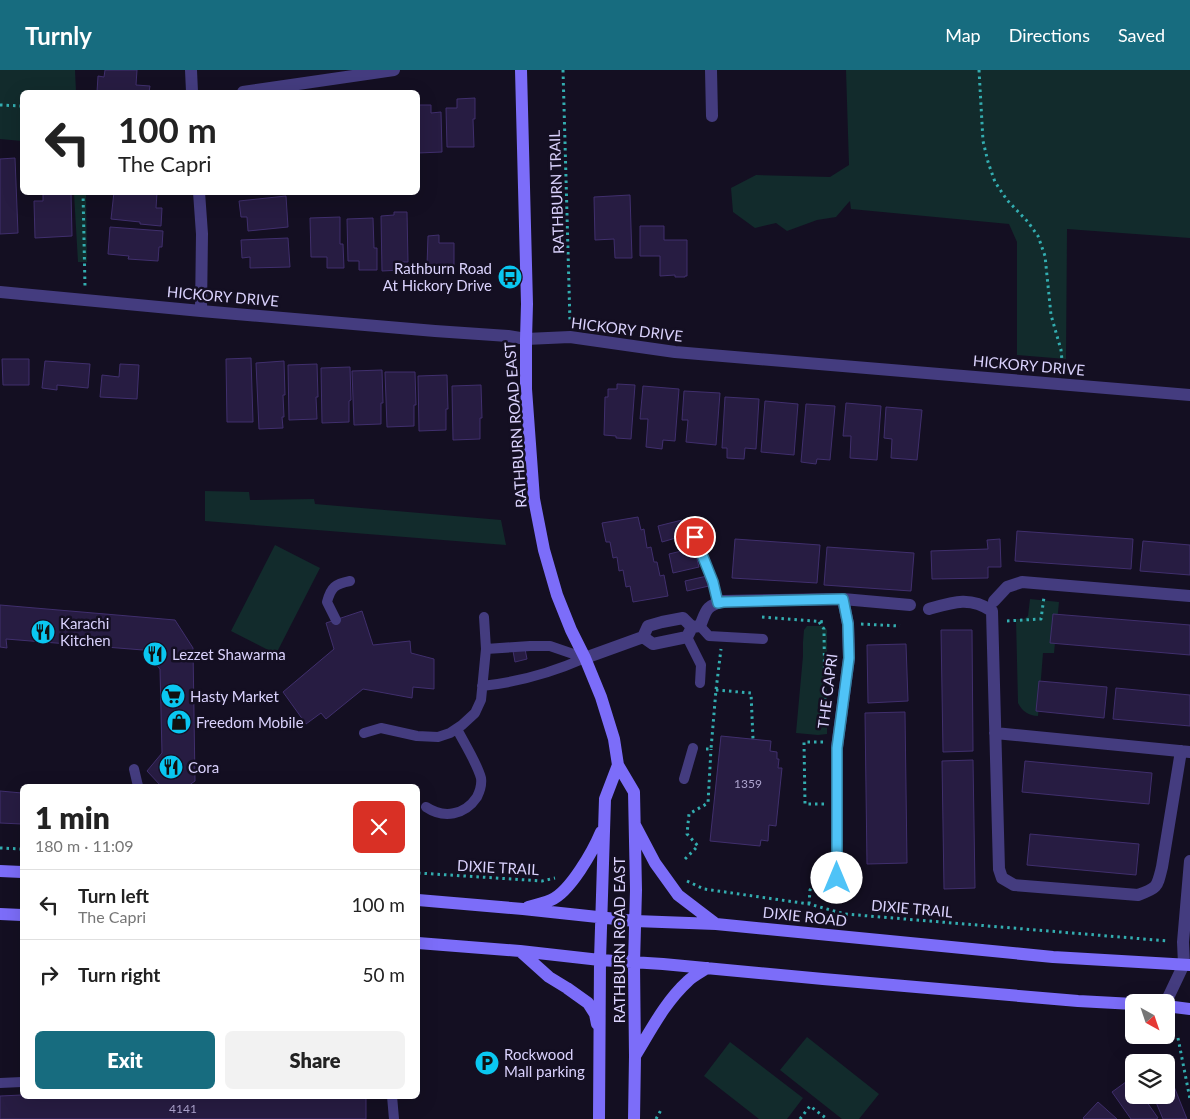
<!DOCTYPE html>
<meta charset="utf-8">
<style>
:root{--surface:#fff;--page:#f2f2f2;--text:#222;--muted:#767676;--line:#e0e0e0;--accent:#176c7f}
body{margin:0;font-family:Lato,sans-serif;background:var(--page);color:var(--text);height:100vh;display:flex;flex-direction:column;font-size:19px;white-space:nowrap}
*{box-sizing:border-box;margin:0}
p{font-size:16px;color:var(--muted)}
.icon{flex:none;width:28px;height:28px;fill:none;stroke:currentColor;stroke-width:2;stroke-linecap:round;stroke-linejoin:round}
.map{position:relative;flex:1;overflow:hidden}
.side{position:absolute;left:20px;top:714px;width:400px;height:315px;display:flex;flex-direction:column;background:var(--surface);border-radius:8px;box-shadow:0 5px 20px #0002}
.side>*{flex:none}
.banner{position:absolute;left:20px;top:20px;width:400px;height:105px;border-radius:8px;box-shadow:0 5px 20px #0002;background:#fff;color:var(--text);overflow:hidden}
.needle{width:32px;rotate:140deg}
.controls{position:absolute;left:1125px;top:924px;display:grid;gap:10px}
.controls a{display:grid;place-items:center;width:50px;height:50px;border-radius:8px;background:var(--surface);box-shadow:0 5px 20px #0002;font-size:25px}
.pin{position:absolute;display:grid;place-items:center;width:42px;height:42px;color:#fff;margin:-21px;border:2px solid #fff;border-radius:50%;box-shadow:0 1px 5px #0007}
.me{position:absolute;width:55px;margin:-28px;rotate:0deg;stroke-linejoin:round;filter:drop-shadow(0 0 4px #0008)}
.turn{display:flex;align-items:center;gap:18px;height:105px;padding:0 15px;font-size:22px}
.turn .icon{width:65px;height:65px;stroke-width:2.5}
.turn b{display:block;font-size:35px;line-height:42px}
.round{display:grid;place-items:center;flex:none;width:52px;height:52px;border-radius:8px;background:var(--page)}
.overview{display:flex;align-items:center;justify-content:space-between;height:85px;padding:0 15px}
h1{font-size:30px;font-weight:800;line-height:38px}
.cta{display:flex;gap:10px;margin-top:auto;padding:10px 15px}
.cta a{flex:1;height:58px;border-radius:8px;background:var(--accent);color:#fff;font-size:20px;font-weight:800;line-height:58px;text-align:center}
.cta a+a{background:var(--page);color:var(--text)}
ul{padding:0;list-style:none}
li{display:flex;align-items:center;gap:15px;height:70px;padding:0 15px;border-top:1px solid var(--line)}
li div{flex:1}
li b{display:block;font-size:19px}
li em{font-style:normal}
header{display:flex;align-items:center;gap:30px;box-sizing:border-box;height:70px;padding:0 25px;background:var(--accent);color:#fff}
header strong{font-size:24px}
nav{display:flex;gap:28px;margin-inline-start:auto;font-size:18px}
.map>svg:first-child{display:block}
.green{fill:#122b2c}
.building{fill:#271c42;stroke:#402f6d}
.lines{fill:none;stroke-linecap:round;stroke-linejoin:round}
.path{stroke:#33adb0;stroke-width:3;stroke-dasharray:2.5 4;stroke-linecap:butt}
.lane{stroke:#443c7f;stroke-width:10}
.street{stroke:#443c7f;stroke-width:12}
.secondary{stroke:#7c6df9;stroke-width:12}
.route-casing{stroke:#337fa1;stroke-width:12}
.route{stroke:#4fc3f7;stroke-width:9}
.labels{text-anchor:middle;dominant-baseline:central;stroke-width:5;stroke-linejoin:round;paint-order:stroke}
.number-label{font-size:12px;fill:#ada4ce}
.street-label{font-size:15px;fill:#dad2fd;stroke:#140f22}
.poi-label{font-size:15px;fill:#dad2fd;stroke:#140f22;text-anchor:start}
</style>
<header>
<strong>Turnly</strong>
<nav><a>Map</a><a>Directions</a><a>Saved</a></nav>
</header>
<div class="map">
<svg width="1190" height="1049" viewBox="0 0 1190 1049">
<rect width="100%" height="100%" fill="#140f22"/>
<path class="green" d="M 0,0 L 75,0 L 76,22 L 22,22 L 22,71 L 0,69 Z
M 846,0 L 1190,0 L 1190,168 L 1067,159 L 1066,289 L 1017,285 L 1017,172 L 1009,154 L 851,139 L 850,131 L 848,133 L 836,147 L 817,150 L 787,161 L 776,153 L 755,158 L 733,142 L 731,118 L 756,105 L 830,107 L 849,95 Z
M 74,123 L 86,123 L 87,192 L 78,192 Z
M 205,421 L 249,422 L 250,430 L 314,429 L 315,434 L 501,450 L 506,475 L 205,451 Z
M 275,475 L 320,498 L 276,584 L 231,561 Z
M 1030,529 L 1059,532 L 1054,583 L 1043,583 L 1038,646 C 1029,646 1022,641 1018,633 L 1016,549 L 1024,549 L 1028,546 Z
M 807,556 L 824,556 L 827,560 L 827,664 L 818,665 L 796,663 L 803,586 L 803,572 L 804,560 Z
M 807,967 L 879,1024 L 859,1049 L 842,1049 L 780,1000 Z
M 730,972 L 803,1028 L 787,1049 L 759,1049 L 704,1006 Z"/>
<path class="building" d="M 105,0 L 137,0 L 136,15 L 150,16 L 149,22 L 97,22 L 98,6 L 104,7 Z
M 475,28 L 475,49 L 473,49 L 474,77 L 447,77 L 446,38 L 457,38 L 457,29 Z
M 418,35 L 431,35 L 431,43 L 441,42 L 442,82 L 418,83 Z
M 15,88 L 18,163 L 0,164 L 0,89 Z
M 43,122 L 71,122 L 72,166 L 35,168 L 34,131 L 43,131 Z
M 114,122 L 157,123 L 156,138 L 162,138 L 161,156 L 140,154 L 140,152 L 111,149 Z
M 630,125 L 632,188 L 615,188 L 614,169 L 595,170 L 594,127 Z
M 286,126 L 288,157 L 248,161 L 247,147 L 241,147 L 239,131 Z
M 394,142 L 407,142 L 408,192 L 401,192 L 401,200 L 382,201 L 381,146 L 394,145 Z
M 340,147 L 340,174 L 343,174 L 344,198 L 327,198 L 327,187 L 311,187 L 310,148 Z
M 373,148 L 374,178 L 377,178 L 377,200 L 359,200 L 359,191 L 348,191 L 347,149 Z
M 640,156 L 664,156 L 664,170 L 687,170 L 687,206 L 685,206 L 685,207 L 675,207 L 675,205 L 660,206 L 660,186 L 640,186 Z
M 110,157 L 163,161 L 162,177 L 159,177 L 158,191 L 128,189 L 129,186 L 108,184 Z
M 439,165 L 439,173 L 454,173 L 454,196 L 446,196 L 446,201 L 439,201 L 439,196 L 427,196 L 428,166 Z
M 288,168 L 290,197 L 250,198 L 250,187 L 242,188 L 241,170 Z
M 251,288 L 253,352 L 227,352 L 226,289 Z
M 2,289 L 29,289 L 29,315 L 3,315 Z
M 45,291 L 90,294 L 88,318 L 57,315 L 57,320 L 42,318 Z
M 284,291 L 285,325 L 283,325 L 284,347 L 282,347 L 283,358 L 259,359 L 256,293 Z
M 120,294 L 139,295 L 137,329 L 100,327 L 102,305 L 119,307 Z
M 317,294 L 318,327 L 316,327 L 317,349 L 289,350 L 288,295 Z
M 350,297 L 351,330 L 349,331 L 349,352 L 322,353 L 321,298 Z
M 382,300 L 383,333 L 381,333 L 381,354 L 354,355 L 352,301 Z
M 385,302 L 415,302 L 416,335 L 414,335 L 414,356 L 387,357 Z
M 447,305 L 448,339 L 446,339 L 446,360 L 419,361 L 418,306 Z
M 617,314 L 635,315 L 631,369 L 616,368 L 616,366 L 604,365 L 605,327 L 608,327 L 608,319 L 617,319 Z
M 481,315 L 482,348 L 480,348 L 480,369 L 453,370 L 452,316 Z
M 643,316 L 679,319 L 675,371 L 663,370 L 662,379 L 646,377 L 648,349 L 640,349 Z
M 684,321 L 720,323 L 716,375 L 686,372 L 688,350 L 682,350 Z
M 725,327 L 759,329 L 756,379 L 745,378 L 744,389 L 727,388 L 727,378 L 722,378 Z
M 765,331 L 798,334 L 794,385 L 761,382 Z
M 846,333 L 881,336 L 877,390 L 850,388 L 851,366 L 843,366 Z
M 806,334 L 835,336 L 830,390 L 817,389 L 816,394 L 801,392 Z
M 886,337 L 922,340 L 917,390 L 891,388 L 892,369 L 884,368 Z
M 638,447 L 641,460 L 644,459 L 647,478 L 651,477 L 654,492 L 657,492 L 660,506 L 664,505 L 668,526 L 633,532 L 630,516 L 626,517 L 623,500 L 619,501 L 617,487 L 613,488 L 610,472 L 606,472 L 602,453 Z
M 682,450 L 686,465 L 662,472 L 658,456 Z
M 1017,461 L 1133,469 L 1131,499 L 1015,491 Z
M 735,469 L 820,475 L 817,513 L 732,508 Z
M 1000,469 L 1001,497 L 988,497 L 988,508 L 932,509 L 931,481 L 988,479 L 987,470 Z
M 1143,471 L 1190,475 L 1190,505 L 1140,501 Z
M 827,477 L 914,483 L 911,521 L 824,515 Z
M 694,478 L 699,497 L 673,503 L 669,484 Z
M 707,506 L 709,516 L 687,521 L 685,511 Z
M 0,535 L 175,550 L 193,578 L 195,711 L 188,716 L 161,716 L 147,701 L 162,683 L 160,599 L 143,580 L 6,569 L 7,578 L 0,577 Z
M 362,541 L 373,575 L 410,571 L 411,583 L 434,589 L 434,619 L 413,617 L 412,628 L 363,619 L 326,649 L 321,643 L 306,654 L 283,622 L 334,579 L 326,553 Z
M 1053,544 L 1190,555 L 1190,585 L 1050,573 Z
M 941,560 L 972,560 L 973,681 L 943,682 Z
M 906,574 L 908,631 L 868,633 L 867,575 Z
M 525,579 L 527,589 L 515,592 L 513,581 Z
M 1039,611 L 1107,617 L 1104,648 L 1036,641 Z
M 1116,618 L 1190,625 L 1190,656 L 1113,649 Z
M 905,642 L 907,793 L 867,794 L 865,643 Z
M 721,666 L 771,671 L 770,681 L 777,682 L 777,689 L 779,689 L 778,698 L 782,698 L 776,756 L 769,755 L 768,771 L 761,770 L 760,776 L 710,771 Z
M 973,690 L 975,818 L 944,819 L 942,691 Z
M 1025,691 L 1152,703 L 1149,734 L 1022,722 Z
M 0,721 L 22,723 L 22,754 L 0,753 Z
M 1030,764 L 1139,774 L 1136,805 L 1027,795 Z
M 1130,1009 L 1134,1014 L 1134,1025 L 1142,1025 L 1158,1048 L 1156,1049 L 1131,1049 L 1112,1022 Z
M 1173,1014 L 1187,1049 L 1163,1049 L 1153,1025 L 1166,1025 L 1166,1016 Z
M 22,1025 L 22,1026 L 366,1026 L 366,1049 L 0,1049 L 0,1026 Z
M 1098,1032 L 1117,1049 L 1084,1049 L 1083,1048 Z"/>
<g class="lines">
<path class="path" d="M 563,0 L 570,253
M 979,0 L 983,71 L 988,92 L 995,112 L 1007,130 L 1028,152 L 1038,166 L 1045,186 L 1051,245 L 1061,280 L 1063,301
M 0,35 L 22,36
M 83,122 L 85,217
M 762,547 L 826,552
M 1007,551 L 1041,549 L 1044,527
M 819,552 L 824,559 L 825,645
M 861,554 L 900,556
M 716,620 L 751,623 L 753,669
M 823,672 L 804,672 L 805,734 L 824,734
M 706,679 L 711,679 L 716,620 L 721,579
M 0,778 L 22,779
M 685,789 L 698,776 L 687,764 L 689,744 L 708,733 L 711,679
M 418,803 L 542,811 L 555,808
M 687,811 L 704,819 L 809,834 L 845,844 L 1168,871
M 809,834 L 810,820 L 819,809 L 821,802
M 1178,968 L 1190,1029
M 656,1049 L 661,1040
M 800,1049 L 810,1036 L 827,1049"/>
<path class="lane" d="M 690,452 L 713,512 L 718,533
M 336,550 L 327,532 C 331,517 335,514 350,511
M 700,556 L 709,566 L 763,569
M 687,567 L 701,595 L 700,613
M 486,579 L 530,576 L 550,576 L 585,588
M 482,616 C 520,612 551,603 585,588
M 364,663 L 381,658 L 417,666 L 438,667 L 450,663 L 462,655 L 475,643 L 481,630 L 486,579 L 484,547
M 134,699 L 138,716
M 684,709 L 693,678
M 426,737 C 444,749 465,745 477,727 C 480,721 482,715 481,708 C 477,693 464,673 457,659
M 0,1013 L 22,1012
M 392,1026 L 394,1049"/>
<path class="street" d="M 191,0 L 192,22
M 711,0 L 712,46
M 243,22 L 394,0
M 199,122 L 202,164 L 201,241
M 0,222 L 201,241 L 435,261 L 508,266 L 526,269 L 570,267 L 675,282 L 1190,325
M 994,531 L 1007,517 L 1022,512 L 1190,526
M 929,539 C 953,532 970,526 992,541 L 999,799 L 1002,808 L 1014,815 L 1138,825 C 1158,818 1157,817 1162,797 L 1181,681
M 643,567 L 648,556 L 662,552 L 683,548 L 692,557 L 700,556 C 707,539 705,537 723,531 L 843,529 L 910,535
M 643,567 L 653,574 L 687,567 L 692,557
M 585,588 L 643,567
M 995,663 L 1190,682
M 837,808 L 837,677 L 849,588 L 848,554 L 843,529
M 1166,932 L 1184,894 L 1183,872 L 1190,791"/>
<path class="secondary" d="M 521,0 L 527,234 L 526,269 L 526,319 L 534,429 L 544,480 L 557,525 L 571,560 L 585,588 L 601,627 L 614,669 L 618,695 L 634,722 L 636,820 L 634,893 L 635,986 L 634,1049
M 635,755 L 655,793 L 678,825 L 716,854
M 0,801 L 22,802
M 418,830 L 523,839 L 635,851 L 716,854 L 1053,887 L 1190,895
M 528,837 C 536,835 544,833 551,830 C 570,822 593,781 601,762
M 0,844 L 22,845
M 418,873 L 520,881 L 600,890 L 663,894 L 823,909 L 1078,931 L 1134,934
M 520,881 L 549,907 L 567,918 L 588,933 L 595,944 L 597,954
M 1166,936 L 1190,939
M 635,986 C 651,960 665,932 688,911 C 693,906 701,902 707,898
M 599,1049 L 600,890 L 605,729 L 618,695"/>
</g>
<g class="lines">
<defs>
<path id="route" d="M 695,467 L 713,512 L 718,533 L 723,532 L 843,529 L 848,554 L 849,588 L 837,678 L 837,808"/>
</defs>
<use href="#route" class="route-casing"/>
<use href="#route" class="route"/>
</g>
<defs>
<symbol id="bus-disc" viewBox="-11 -11 22 22"><circle r="9.5" fill="#0ac7f1" stroke="#140f22"/><path d="M-5-6H5V4H4V6H2V4H-2V6H-4V4H-5ZM-3.5-4V0h7V-4ZM-3.5 1.2v1.5H-2V1.2ZM2 1.2v1.5H3.5V1.2Z" fill="#111"/></symbol>
<symbol id="restaurant-disc" viewBox="-11 -11 22 22"><circle r="9.5" fill="#0ac7f1" stroke="#140f22"/><path d="M-5-6h1v4h1v-4h1v4h1v-4h1v5L-1.5 .5V6h-2V.5L-5-1ZM5-6V6H3V1.5H1.5Q1.5-4 5-6Z" fill="#111"/></symbol>
<symbol id="supermarket-disc" viewBox="-11 -11 22 22"><circle r="9.5" fill="#0ac7f1" stroke="#140f22"/><path d="M-6-5.5h2.5l.6 2H6L4.5 2H-2.5L-4.4-4H-6ZM-1.5 3.2a1.3 1.3 0 1 0 .1 0ZM3 3.2a1.3 1.3 0 1 0 .1 0Z" fill="#111"/></symbol>
<symbol id="shop-disc" viewBox="-11 -11 22 22"><circle r="9.5" fill="#0ac7f1" stroke="#140f22"/><path d="M-5-2.5h2.3a2.7 3.5 0 0 1 5.4 0H5L5.5 6h-11ZM-1.5-2.5h3a1.5 2.3 0 0 0-3 0Z" fill="#111"/></symbol>
<symbol id="parking-disc" viewBox="-11 -11 22 22"><circle r="9.5" fill="#0ac7f1" stroke="#140f22"/><path d="M-3.5-5.5H1a3.5 3.5 0 0 1 0 7H-1V5.5H-3.5ZM-1-3.4V-.6H.8a1.4 1.4 0 0 0 0-2.8Z" fill="#111"/></symbol>
</defs>
<g fill-rule="evenodd">
<use href="#bus-disc" x="496" y="193" width="28" height="28"/>
<use href="#restaurant-disc" x="29" y="548" width="28" height="28"/>
<use href="#restaurant-disc" x="141" y="570" width="28" height="28"/>
<use href="#supermarket-disc" x="159" y="612" width="28" height="28"/>
<use href="#shop-disc" x="165" y="638" width="28" height="28"/>
<use href="#restaurant-disc" x="157" y="683" width="28" height="28"/>
<use href="#parking-disc" x="473" y="979" width="28" height="28"/>
</g>
<g class="labels">
<g class="number-label">
<text x="748" y="713">1359</text>
<text x="183" y="1038">4141</text>
</g>
<g class="street-label">
<text transform="translate(556 122) rotate(-92)">RATHBURN TRAIL</text>
<text transform="translate(223 226) rotate(5)">HICKORY DRIVE</text>
<text transform="translate(627 259) rotate(7)">HICKORY DRIVE</text>
<text transform="translate(1029 295) rotate(5)">HICKORY DRIVE</text>
<text transform="translate(515 355) rotate(-94)">RATHBURN ROAD EAST</text>
<text transform="translate(827 621) rotate(-83)">THE CAPRI</text>
<text transform="translate(498 797) rotate(3)">DIXIE TRAIL</text>
<text transform="translate(912 838) rotate(5)">DIXIE TRAIL</text>
<text transform="translate(805 846) rotate(6)">DIXIE ROAD</text>
<text transform="translate(619 870) rotate(-90)">RATHBURN ROAD EAST</text>
</g>
<g class="poi-label">
<text x="492" y="198" text-anchor="end">Rathburn Road<tspan x="492" dy="17">At Hickory Drive</tspan></text>
<text x="60" y="553">Karachi<tspan x="60" dy="17">Kitchen</tspan></text>
<text x="172" y="584">Lezzet Shawarma</text>
<text x="190" y="626">Hasty Market</text>
<text x="196" y="652">Freedom Mobile</text>
<text x="188" y="697">Cora</text>
<text x="504" y="984">Rockwood<tspan x="504" dy="17">Mall parking</tspan></text>
</g>
</g>
</svg>
<div class="controls">
<a><svg class="needle" viewBox="-14 -14 28 28"><path d="M0-13l5 13h-10z" fill="#e53935"/><path d="M0 13l5-13h-10z" fill="#767676"/></svg></a>
<a><svg class="icon" aria-label="layers" viewBox="0 0 24 24"><path d="M12 4l9 5-9 5-9-5zM3 14l9 5 9-5"/></svg></a>
</div>
<div class="pin" style="left:695px;top:467px;background:#d93025"><svg class="icon" aria-label="arrive" viewBox="0 0 24 24"><path d="M6 21V4h12l-3 4 3 4H6"/></svg></div>
<svg class="me" style="left:837px;top:808px" viewBox="-20 -20 40 40"><circle r="19" fill="#fff"/><path d="M0-13L10 11 0 6-10 11z" fill="#4fc3f7"/></svg>
<div class="banner">
<div class="turn"><svg class="icon" aria-label="left" viewBox="0 0 24 24"><path d="M17 20v-9H6M10 6l-5 5 5 5"/></svg><div><b>100 m</b>The Capri</div></div>
</div>
<section class="side">
<div class="overview"><div><h1>1 min</h1><p>180 m · 11:09</p></div><a class="round" style="background:#d93025;color:#fff"><svg class="icon" aria-label="close" viewBox="0 0 24 24"><path d="M6 6l12 12M18 6L6 18"/></svg></a></div>
<ul>
<li><svg class="icon" aria-label="left" viewBox="0 0 24 24"><path d="M17 20v-9H6M10 6l-5 5 5 5"/></svg><div><b>Turn left</b><p>The Capri</p></div><em>100 m</em></li>
<li><svg class="icon" aria-label="right" viewBox="0 0 24 24"><path d="M7 20v-9h11M14 6l5 5-5 5"/></svg><div><b>Turn right</b></div><em>50 m</em></li>
</ul>
<div class="cta"><a>Exit</a><a>Share</a></div>
</section>
</div>
